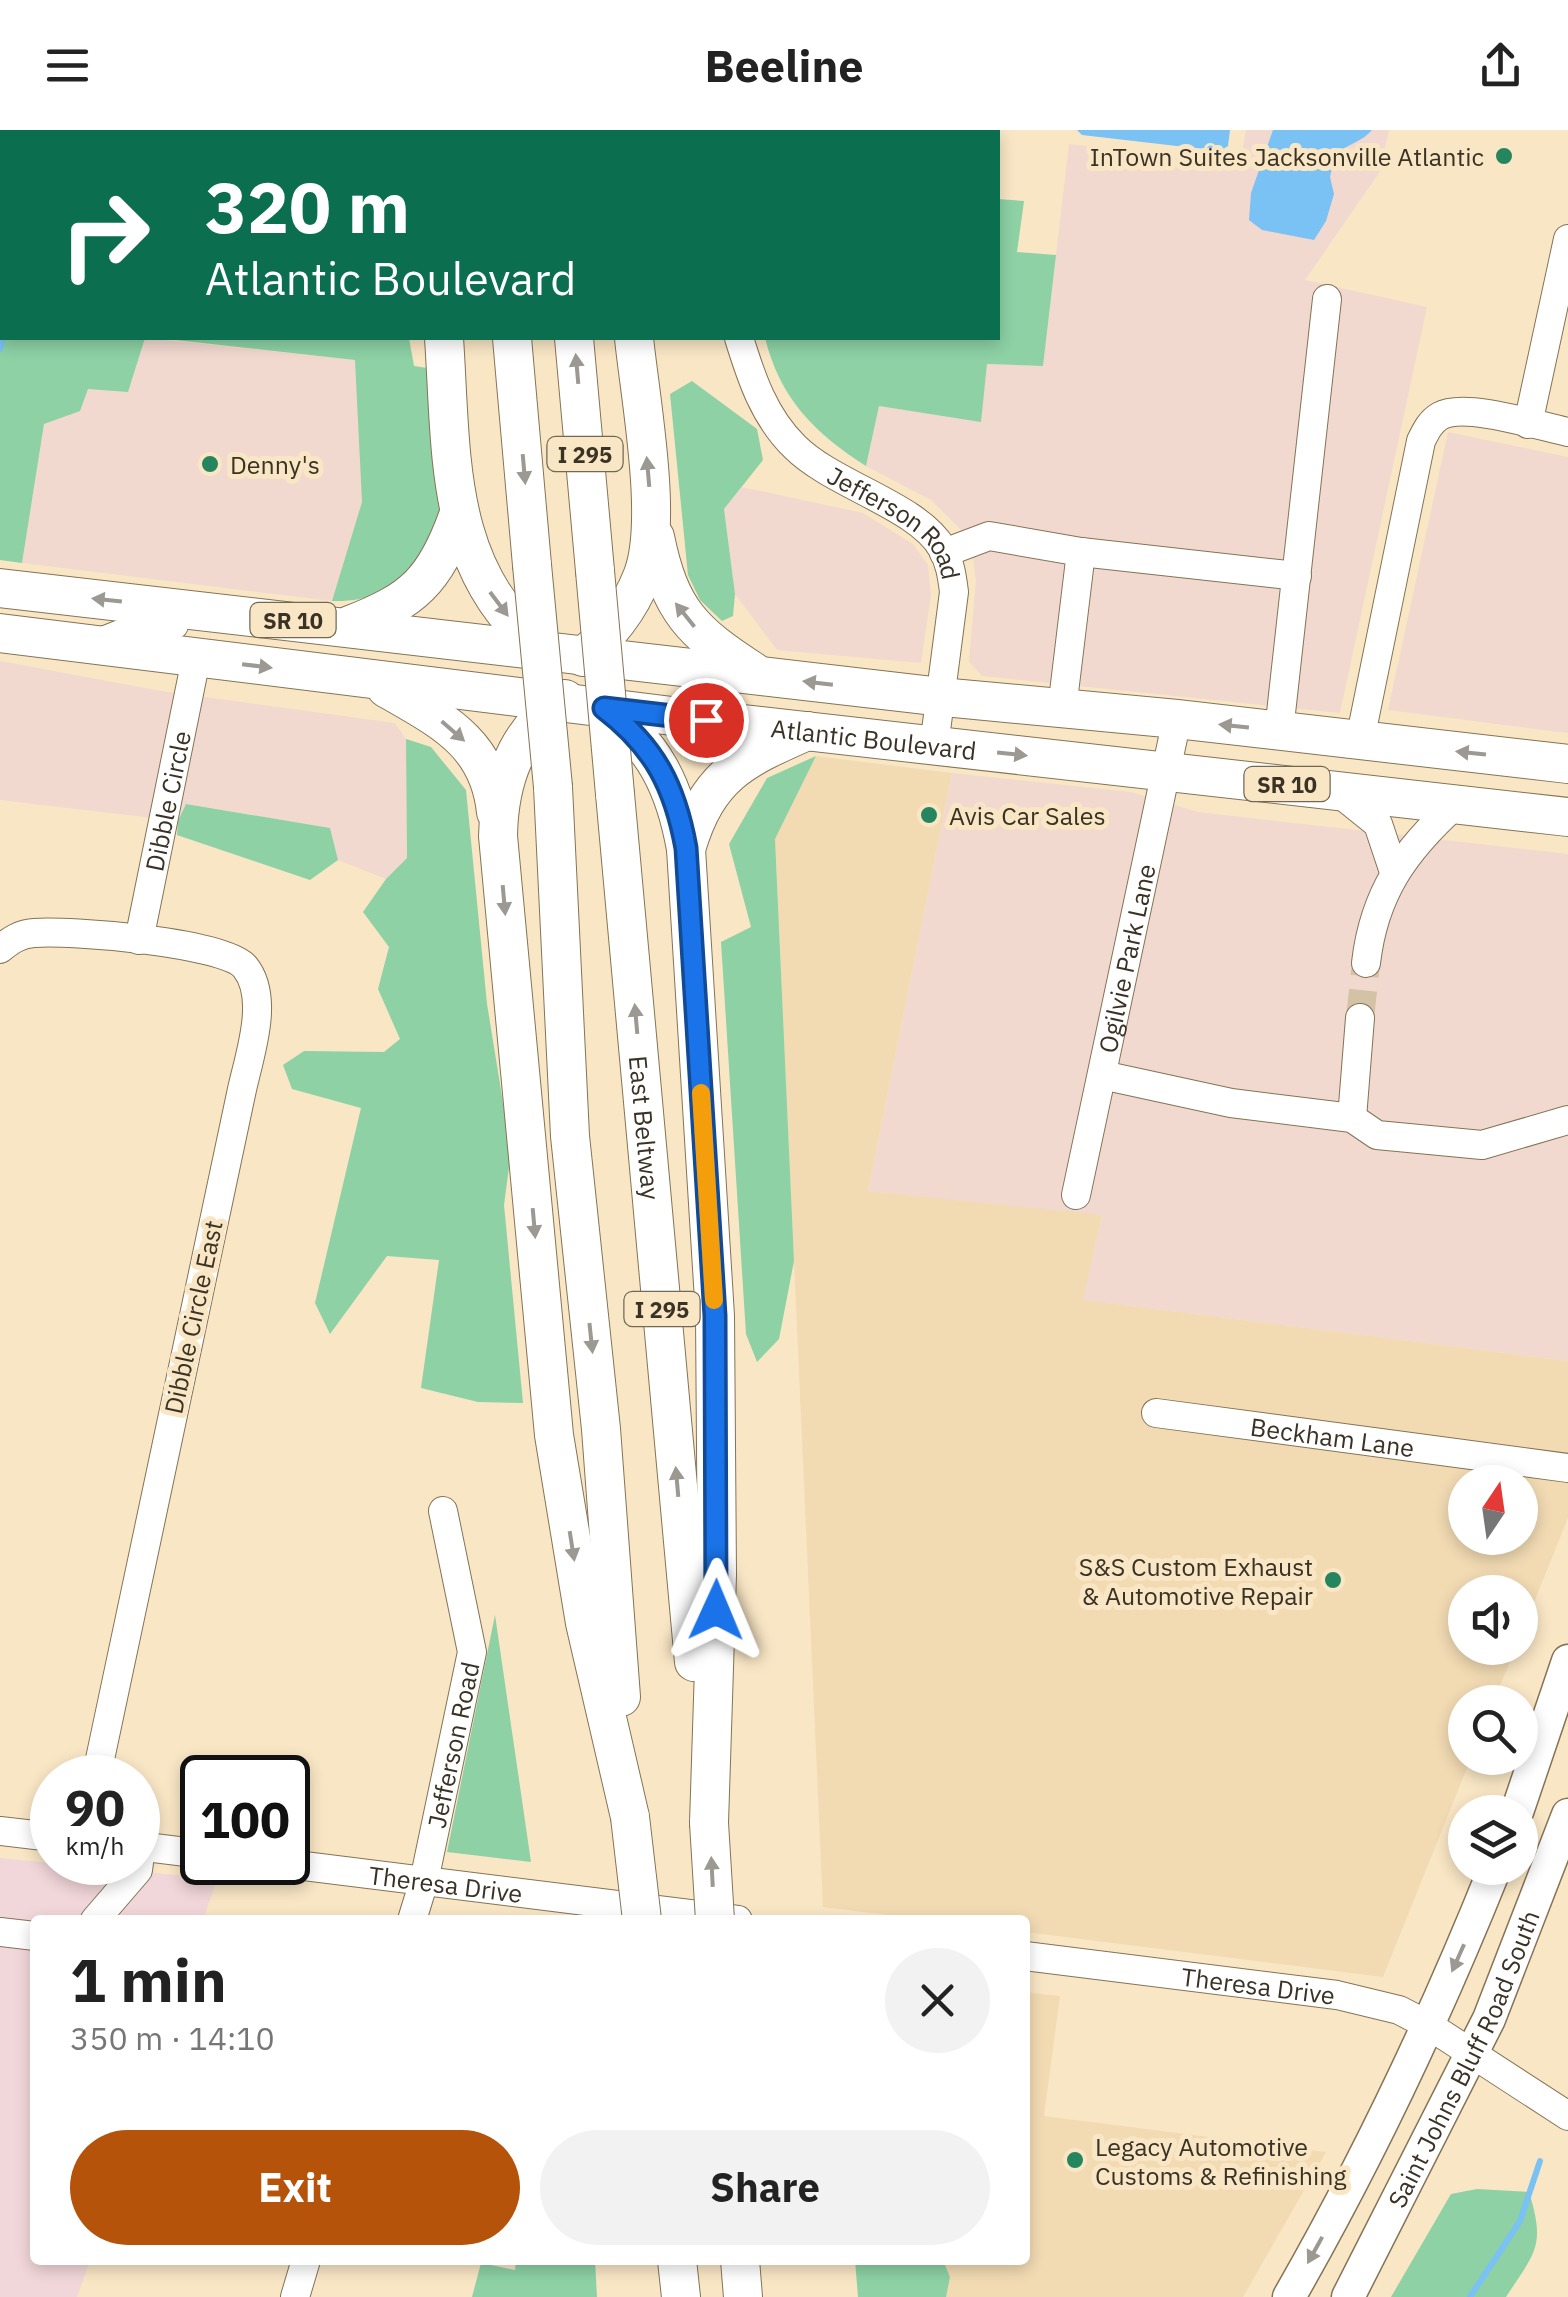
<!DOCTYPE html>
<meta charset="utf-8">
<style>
:root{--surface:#fff;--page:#f2f2f2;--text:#222;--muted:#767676;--accent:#b45309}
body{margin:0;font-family:"IBM Plex Sans",sans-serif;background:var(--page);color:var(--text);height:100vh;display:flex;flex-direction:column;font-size:38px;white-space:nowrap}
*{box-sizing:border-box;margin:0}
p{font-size:32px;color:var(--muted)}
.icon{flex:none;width:55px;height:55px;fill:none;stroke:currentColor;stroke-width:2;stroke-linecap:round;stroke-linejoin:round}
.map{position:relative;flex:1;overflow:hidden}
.drawer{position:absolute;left:30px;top:1785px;width:1000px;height:350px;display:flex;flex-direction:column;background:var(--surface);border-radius:10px;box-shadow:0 5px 15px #0003}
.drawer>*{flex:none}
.banner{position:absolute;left:0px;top:0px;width:1000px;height:210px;box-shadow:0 5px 15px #0003;background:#0b6e4f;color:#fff;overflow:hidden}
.needle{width:65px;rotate:13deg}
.tools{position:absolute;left:1448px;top:1335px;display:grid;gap:20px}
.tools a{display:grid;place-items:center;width:90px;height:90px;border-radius:50%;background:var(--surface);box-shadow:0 5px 15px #0003;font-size:50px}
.speed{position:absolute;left:30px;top:1625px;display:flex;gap:20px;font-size:50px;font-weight:700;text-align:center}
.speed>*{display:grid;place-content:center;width:130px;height:130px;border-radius:50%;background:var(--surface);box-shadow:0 5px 15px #0003;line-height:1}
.speed small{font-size:25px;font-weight:400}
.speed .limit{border:5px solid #111;border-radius:15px;background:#fff;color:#111}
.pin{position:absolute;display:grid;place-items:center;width:85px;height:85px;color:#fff;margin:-42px;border:5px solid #fff;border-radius:50%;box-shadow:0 2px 10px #0007}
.me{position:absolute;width:110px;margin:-55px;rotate:1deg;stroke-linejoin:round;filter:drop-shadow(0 0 8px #0008)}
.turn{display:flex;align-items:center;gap:35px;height:210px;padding:0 40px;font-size:45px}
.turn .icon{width:130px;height:130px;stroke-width:2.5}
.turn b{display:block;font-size:70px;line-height:85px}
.round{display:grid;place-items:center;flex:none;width:105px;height:105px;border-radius:52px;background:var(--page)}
.headline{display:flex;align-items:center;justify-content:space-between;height:170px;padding:0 40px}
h1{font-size:60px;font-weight:700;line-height:75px}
.button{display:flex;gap:20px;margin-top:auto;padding:20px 40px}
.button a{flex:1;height:115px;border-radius:60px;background:var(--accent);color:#fff;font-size:40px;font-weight:700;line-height:115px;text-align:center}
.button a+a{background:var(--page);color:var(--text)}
header{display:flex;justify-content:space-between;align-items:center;height:130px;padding:0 40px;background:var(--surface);font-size:45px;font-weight:700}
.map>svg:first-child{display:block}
.commercial{fill:#f1d9cf}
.built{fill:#f2dbb3;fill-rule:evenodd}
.education{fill:#f2d7da}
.green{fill:#8dd1a5}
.water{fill:#7ac1f4}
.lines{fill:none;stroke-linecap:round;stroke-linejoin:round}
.stream{stroke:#7ac1f4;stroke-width:6}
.minor-tunnel{stroke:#d3c2a5;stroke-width:28;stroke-dasharray:28 14;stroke-linecap:butt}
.minor-casing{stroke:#847356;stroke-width:30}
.major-casing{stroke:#847356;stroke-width:35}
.highway-casing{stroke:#847356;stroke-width:40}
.minor{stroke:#fff;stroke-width:28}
.major{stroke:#fff;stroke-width:32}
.highway{stroke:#fff;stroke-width:38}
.highway-bridge-casing{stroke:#847356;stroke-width:40;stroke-linecap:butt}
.highway-bridge{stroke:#fff;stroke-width:38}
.oneway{fill:#9c9892}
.route-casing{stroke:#114b97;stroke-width:25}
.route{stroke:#1a73e8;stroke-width:18}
.slow{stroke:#f59e0b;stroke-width:18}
.poi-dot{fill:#25855e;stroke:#f9e6c5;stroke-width:4}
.labels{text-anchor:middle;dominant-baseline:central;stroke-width:10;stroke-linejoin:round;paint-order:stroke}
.shield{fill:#f9e6c5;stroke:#736855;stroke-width:2.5}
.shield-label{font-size:22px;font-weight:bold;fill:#393225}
.poi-label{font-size:25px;fill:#393225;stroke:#f9e6c5;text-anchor:start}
.street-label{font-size:25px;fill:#393225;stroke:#f9e6c5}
</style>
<header><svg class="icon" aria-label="menu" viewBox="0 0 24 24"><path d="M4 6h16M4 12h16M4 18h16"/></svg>Beeline<svg class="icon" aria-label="share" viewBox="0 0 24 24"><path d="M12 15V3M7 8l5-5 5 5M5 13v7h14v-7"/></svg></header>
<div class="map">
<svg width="1568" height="2167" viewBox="0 0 1568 2167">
<rect width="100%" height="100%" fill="#f9e6c5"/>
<path class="commercial" d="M 1246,0 L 1389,0 L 1379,43 L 1305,150 L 1427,177 L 1340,583 L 982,546 L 969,532 L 976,450 L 973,429 L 962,401 L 931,370 L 866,336 L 879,276 L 980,291 L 987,234 L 1043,236 L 1069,14 L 1240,34 Z
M 145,208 L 356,230 L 362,372 L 332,471 L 22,433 L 44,294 L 79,281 L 88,259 L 128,262 Z
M 1448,302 L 1568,327 L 1568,603 L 1388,580 Z
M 742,357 L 863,383 L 913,414 L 928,435 L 931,465 L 921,533 L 777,520 L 735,464 L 724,379 Z
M 0,531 L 161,561 L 395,593 L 406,609 L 407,728 L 386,749 L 338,730 L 330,698 L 187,674 L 178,691 L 0,670 Z
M 952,643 L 1131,662 L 1198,682 L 1568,724 L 1568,1231 L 1082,1170 L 1102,1086 L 868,1061 Z"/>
<path class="built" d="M 816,626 L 952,643 L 868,1061 L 1102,1085 L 1083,1170 L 1568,1231 L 1568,1388 L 1520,1507 L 1520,1462 L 1465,1462 L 1465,1518 L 1516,1518 L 1493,1572 L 1465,1572 L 1465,1628 L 1471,1628 L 1383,1847 L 1025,1802 L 1025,1790 L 929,1790 L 823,1777 L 775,709 ZM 1465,1352 L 1520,1352 L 1520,1408 L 1465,1408 Z
M 1025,1862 L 1060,1866 L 1044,1986 L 1326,2022 L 1243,2167 L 865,2167 L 861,2130 L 1025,2130 Z"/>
<path class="education" d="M 0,1728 L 217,1749 L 203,1790 L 35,1790 L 35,2130 L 90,2130 L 77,2167 L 0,2167 Z"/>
<path class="green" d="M 0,0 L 390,2 L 2,2 L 2,208 L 145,208 L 128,262 L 88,259 L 80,281 L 44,294 L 22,433 L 0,430 Z
M 998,69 L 1024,71 L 1017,122 L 1056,125 L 1043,236 L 987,234 L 981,292 L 879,276 L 866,336 C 814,303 780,268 765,208 L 998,208 Z
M 158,208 L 409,208 L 414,236 L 427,238 L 437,352 L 444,370 L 417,445 C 385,461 368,472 332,471 L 362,372 L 355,230 Z
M 692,251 L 757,299 L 763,330 L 724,379 L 735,464 L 733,486 L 722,491 L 700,470 L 688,445 L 670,264 Z
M 406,609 L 431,617 L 466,660 L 487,874 L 511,1022 L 504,1075 L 523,1273 L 478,1272 L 421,1258 L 439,1130 L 387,1126 L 330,1204 L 315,1173 L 361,978 L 292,959 L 283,935 L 304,921 L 384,922 L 400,909 L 378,859 L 389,817 L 363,782 L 386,749 L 407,728 Z
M 816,626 L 775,709 L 794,1131 L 779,1209 L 757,1232 L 746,1204 L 721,812 L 751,797 L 729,714 L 767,648 Z
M 186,674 L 330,698 L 338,730 L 310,750 L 177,705 L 178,691 Z
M 495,1485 L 531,1732 L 447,1722 Z
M 1477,2059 L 1529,2062 C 1546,2117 1535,2122 1506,2167 L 1391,2167 L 1451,2064 Z
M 516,2130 L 595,2130 L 597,2167 L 472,2167 L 481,2133 L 515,2140 Z
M 855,2130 L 943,2130 L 950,2147 L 946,2167 L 858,2167 Z"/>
<path class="water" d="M 1077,0 L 1230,0 L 1228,16 L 1220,21 L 1082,5 Z
M 1273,0 L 1372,0 C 1363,11 1347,15 1335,24 L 1330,47 L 1334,64 L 1326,91 L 1314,110 L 1262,100 L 1249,90 L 1251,63 Z"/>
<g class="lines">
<path class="stream" d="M 62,2 L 63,0
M 0,219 L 3,208
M 1470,2167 L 1520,2091 L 1540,2031"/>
<path class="minor-tunnel" d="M 1360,888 L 1366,833"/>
<defs>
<g id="minor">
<path d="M 730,2 L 730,0"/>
<path id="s1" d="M 739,208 C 751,247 764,287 795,317 C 833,355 918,376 942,418 C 950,432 952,446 954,462 L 934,616"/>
<path d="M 1528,294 L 1568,109"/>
<path d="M 944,423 L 989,406 L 1081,422 L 1297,446"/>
<path d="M 98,513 L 133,499 L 158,501 L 174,495 L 177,478"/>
<path d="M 1062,579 L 1081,422"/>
<path d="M 1279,601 L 1327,169"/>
<path d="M 1360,610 L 1421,311 C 1426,301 1430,292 1440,286 C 1465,272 1539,296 1568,302"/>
<path d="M 1337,661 L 1378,694 L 1394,742"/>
<path id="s2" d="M 139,810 L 196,529"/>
<path d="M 0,819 C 11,810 20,804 34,803 C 69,800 224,812 245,837 C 271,869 248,929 241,964 L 96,1648"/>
<path d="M 1366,833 C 1374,763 1405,720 1456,674"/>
<path d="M 1102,945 L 1231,973 L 1352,988 L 1377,1005 L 1482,1015 L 1568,990"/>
<path d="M 1352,988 L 1360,888"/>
<path id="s3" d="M 1076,1065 L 1177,589"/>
<path id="s4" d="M 1156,1283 L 1568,1338"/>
<path d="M 0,1701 L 52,1707"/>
<path d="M 138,1716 L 202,1724"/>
<path id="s5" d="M 272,1732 L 738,1790"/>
<path d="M 95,1790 L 138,1740 L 141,1717"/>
<path id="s6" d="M 412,1790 L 424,1751 L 472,1522 L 443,1381"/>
<path d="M 0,1802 L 35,1806"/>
<path id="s7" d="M 1025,1826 L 1337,1865 L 1399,1880 L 1428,1895 L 1568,1986"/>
<path d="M 295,2167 L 306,2130"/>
</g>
<g id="major">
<path d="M 1517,1682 L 1568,1531"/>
<path d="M 1289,2167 C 1368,2029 1436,1885 1495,1738"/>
<path id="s8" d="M 1348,2167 L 1489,1889 L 1568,1685"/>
</g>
<g id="highway">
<path d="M 429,0 L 429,2"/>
<path d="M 493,0 L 493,2"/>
<path d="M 555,0 L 555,2"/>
<path d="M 613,0 L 613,2"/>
<path d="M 444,208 C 452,323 443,445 546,522"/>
<path d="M 512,208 L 532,435"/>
<path d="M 574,208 L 595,441"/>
<path d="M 655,407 C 670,481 692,502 754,542"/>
<path d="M 0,458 L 942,567 L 1177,589 L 1568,634"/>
<path d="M 350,495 C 413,471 435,451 458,386"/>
<path id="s9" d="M 0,503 L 672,586 L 1568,687"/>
<path d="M 583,527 C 609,504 629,480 642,447 C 664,393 640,268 634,208"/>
<path d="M 386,558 C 441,590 489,612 496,682"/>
<path d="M 565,569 C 516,601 499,650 498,706 L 554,1305 L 585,1493 L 630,1687"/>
<path d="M 601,576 C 654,613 675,657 686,719 L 715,1186 L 717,1445 L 709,1693"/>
<path d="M 553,657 L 570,1006 L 601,1299 L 621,1567"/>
<path id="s10" d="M 615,664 L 694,1532"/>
<path d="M 686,719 C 708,645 741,630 807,601"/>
<path d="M 677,2130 L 681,2167"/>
<path d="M 740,2130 L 743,2167"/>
</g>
</defs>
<use href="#minor" class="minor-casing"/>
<use href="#major" class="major-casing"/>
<use href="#highway" class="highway-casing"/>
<use href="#minor" class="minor"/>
<use href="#major" class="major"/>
<use href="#highway" class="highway"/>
<defs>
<path id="highway-bridge" d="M 532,435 L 553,657
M 595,441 L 615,664
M 630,1687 L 642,1790
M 709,1693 L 715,1790"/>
</defs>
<use href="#highway-bridge" class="highway-bridge-casing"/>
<use href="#highway-bridge" class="highway-bridge"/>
</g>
<defs><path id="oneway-solid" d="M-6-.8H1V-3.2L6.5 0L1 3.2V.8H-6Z" transform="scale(2.5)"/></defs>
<g class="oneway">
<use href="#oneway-solid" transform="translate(577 239) rotate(-95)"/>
<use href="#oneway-solid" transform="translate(524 339) rotate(85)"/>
<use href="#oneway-solid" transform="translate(648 342) rotate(-95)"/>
<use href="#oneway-solid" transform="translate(107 470) rotate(-174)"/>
<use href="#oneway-solid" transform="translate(499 474) rotate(53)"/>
<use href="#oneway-solid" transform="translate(685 485) rotate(-129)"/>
<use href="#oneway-solid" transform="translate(257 536) rotate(7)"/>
<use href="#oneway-solid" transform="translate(818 553) rotate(-173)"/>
<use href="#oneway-solid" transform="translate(1234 596) rotate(-174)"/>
<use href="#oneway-solid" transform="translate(453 601) rotate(41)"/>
<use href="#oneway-solid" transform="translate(1471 623) rotate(-174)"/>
<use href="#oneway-solid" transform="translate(1012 624) rotate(6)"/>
<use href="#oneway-solid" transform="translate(504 770) rotate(85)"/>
<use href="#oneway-solid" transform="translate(636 889) rotate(-95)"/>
<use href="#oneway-solid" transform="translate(534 1093) rotate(85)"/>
<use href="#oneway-solid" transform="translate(591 1208) rotate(84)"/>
<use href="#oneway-solid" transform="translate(677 1352) rotate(-95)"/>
<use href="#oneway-solid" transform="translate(572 1416) rotate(81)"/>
<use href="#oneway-solid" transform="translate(712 1742) rotate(-93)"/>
<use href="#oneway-solid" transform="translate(1458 1828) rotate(114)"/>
<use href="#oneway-solid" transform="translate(1315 2120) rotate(119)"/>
</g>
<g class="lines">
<defs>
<path id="route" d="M 706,590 L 604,578 C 655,617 675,657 686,718 L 715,1186 L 716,1480"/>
</defs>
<use href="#route" class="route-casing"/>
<use href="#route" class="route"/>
<path class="slow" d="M 701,963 L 714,1170"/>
</g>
<g class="poi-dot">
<circle cx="1504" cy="26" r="10"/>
<circle cx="210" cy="334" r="10"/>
<circle cx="929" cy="685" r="10"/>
<circle cx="1333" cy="1450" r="10"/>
<circle cx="1075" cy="2030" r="10"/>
</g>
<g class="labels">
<g class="shield">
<rect x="547.5" y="307" width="75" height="34" rx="8"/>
<rect x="250.5" y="473" width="85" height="34" rx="8"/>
<rect x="1244.5" y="637" width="85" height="34" rx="8"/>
<rect x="624.5" y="1162" width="75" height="34" rx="8"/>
</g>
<g class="shield-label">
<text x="585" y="324">I 295</text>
<text x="293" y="490">SR 10</text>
<text x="1287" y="654">SR 10</text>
<text x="662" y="1179">I 295</text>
</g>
<g class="poi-label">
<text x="1484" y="26" text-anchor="end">InTown Suites Jacksonville Atlantic</text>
<text x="230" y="334">Denny's</text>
<text x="949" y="685">Avis Car Sales</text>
<text x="1313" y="1436" text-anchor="end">S&amp;S Custom Exhaust<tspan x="1313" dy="29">&amp; Automotive Repair</tspan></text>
<text x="1095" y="2016">Legacy Automotive<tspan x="1095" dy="29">Customs &amp; Refinishing</tspan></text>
</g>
<g class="street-label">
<text stroke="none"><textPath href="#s1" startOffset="252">Jefferson Road</textPath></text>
<text stroke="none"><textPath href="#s9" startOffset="880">Atlantic Boulevard</textPath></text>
<text stroke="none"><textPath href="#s2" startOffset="142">Dibble Circle</textPath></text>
<text stroke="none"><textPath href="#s3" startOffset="242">Ogilvie Park Lane</textPath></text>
<text stroke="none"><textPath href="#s10" startOffset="335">East Beltway</textPath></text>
<text transform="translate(193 1187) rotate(-78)">Dibble Circle East</text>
<text stroke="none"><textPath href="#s4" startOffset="178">Beckham Lane</textPath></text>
<text stroke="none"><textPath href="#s6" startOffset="180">Jefferson Road</textPath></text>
<text stroke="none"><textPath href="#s5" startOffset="175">Theresa Drive</textPath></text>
<text stroke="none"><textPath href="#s7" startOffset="235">Theresa Drive</textPath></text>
<text stroke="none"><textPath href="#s8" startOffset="265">Saint Johns Bluff Road South</textPath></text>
</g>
</g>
</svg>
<div class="tools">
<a><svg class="needle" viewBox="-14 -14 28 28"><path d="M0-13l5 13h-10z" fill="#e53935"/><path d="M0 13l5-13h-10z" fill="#767676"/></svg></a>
<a><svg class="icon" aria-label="sound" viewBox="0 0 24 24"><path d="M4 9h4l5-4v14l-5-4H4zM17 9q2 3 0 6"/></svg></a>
<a><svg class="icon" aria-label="search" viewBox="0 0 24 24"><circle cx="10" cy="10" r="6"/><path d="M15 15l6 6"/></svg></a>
<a><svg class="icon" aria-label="layers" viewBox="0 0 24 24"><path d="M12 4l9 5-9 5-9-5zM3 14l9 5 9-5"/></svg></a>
</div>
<div class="speed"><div>90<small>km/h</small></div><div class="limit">100</div></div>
<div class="pin" style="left:706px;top:590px;background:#d93025"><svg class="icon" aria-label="arrive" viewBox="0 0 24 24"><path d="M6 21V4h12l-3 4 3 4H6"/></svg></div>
<svg class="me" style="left:716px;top:1480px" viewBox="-20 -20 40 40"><path d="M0-17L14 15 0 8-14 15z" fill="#1a73e8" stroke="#fff" stroke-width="4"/></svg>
<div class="banner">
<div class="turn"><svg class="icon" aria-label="right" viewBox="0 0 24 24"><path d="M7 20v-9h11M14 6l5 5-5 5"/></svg><div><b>320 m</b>Atlantic Boulevard</div></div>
</div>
<section class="drawer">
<div class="headline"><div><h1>1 min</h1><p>350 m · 14:10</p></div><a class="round"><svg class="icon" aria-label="close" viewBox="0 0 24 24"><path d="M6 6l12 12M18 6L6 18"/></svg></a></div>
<div class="button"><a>Exit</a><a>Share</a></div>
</section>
</div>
